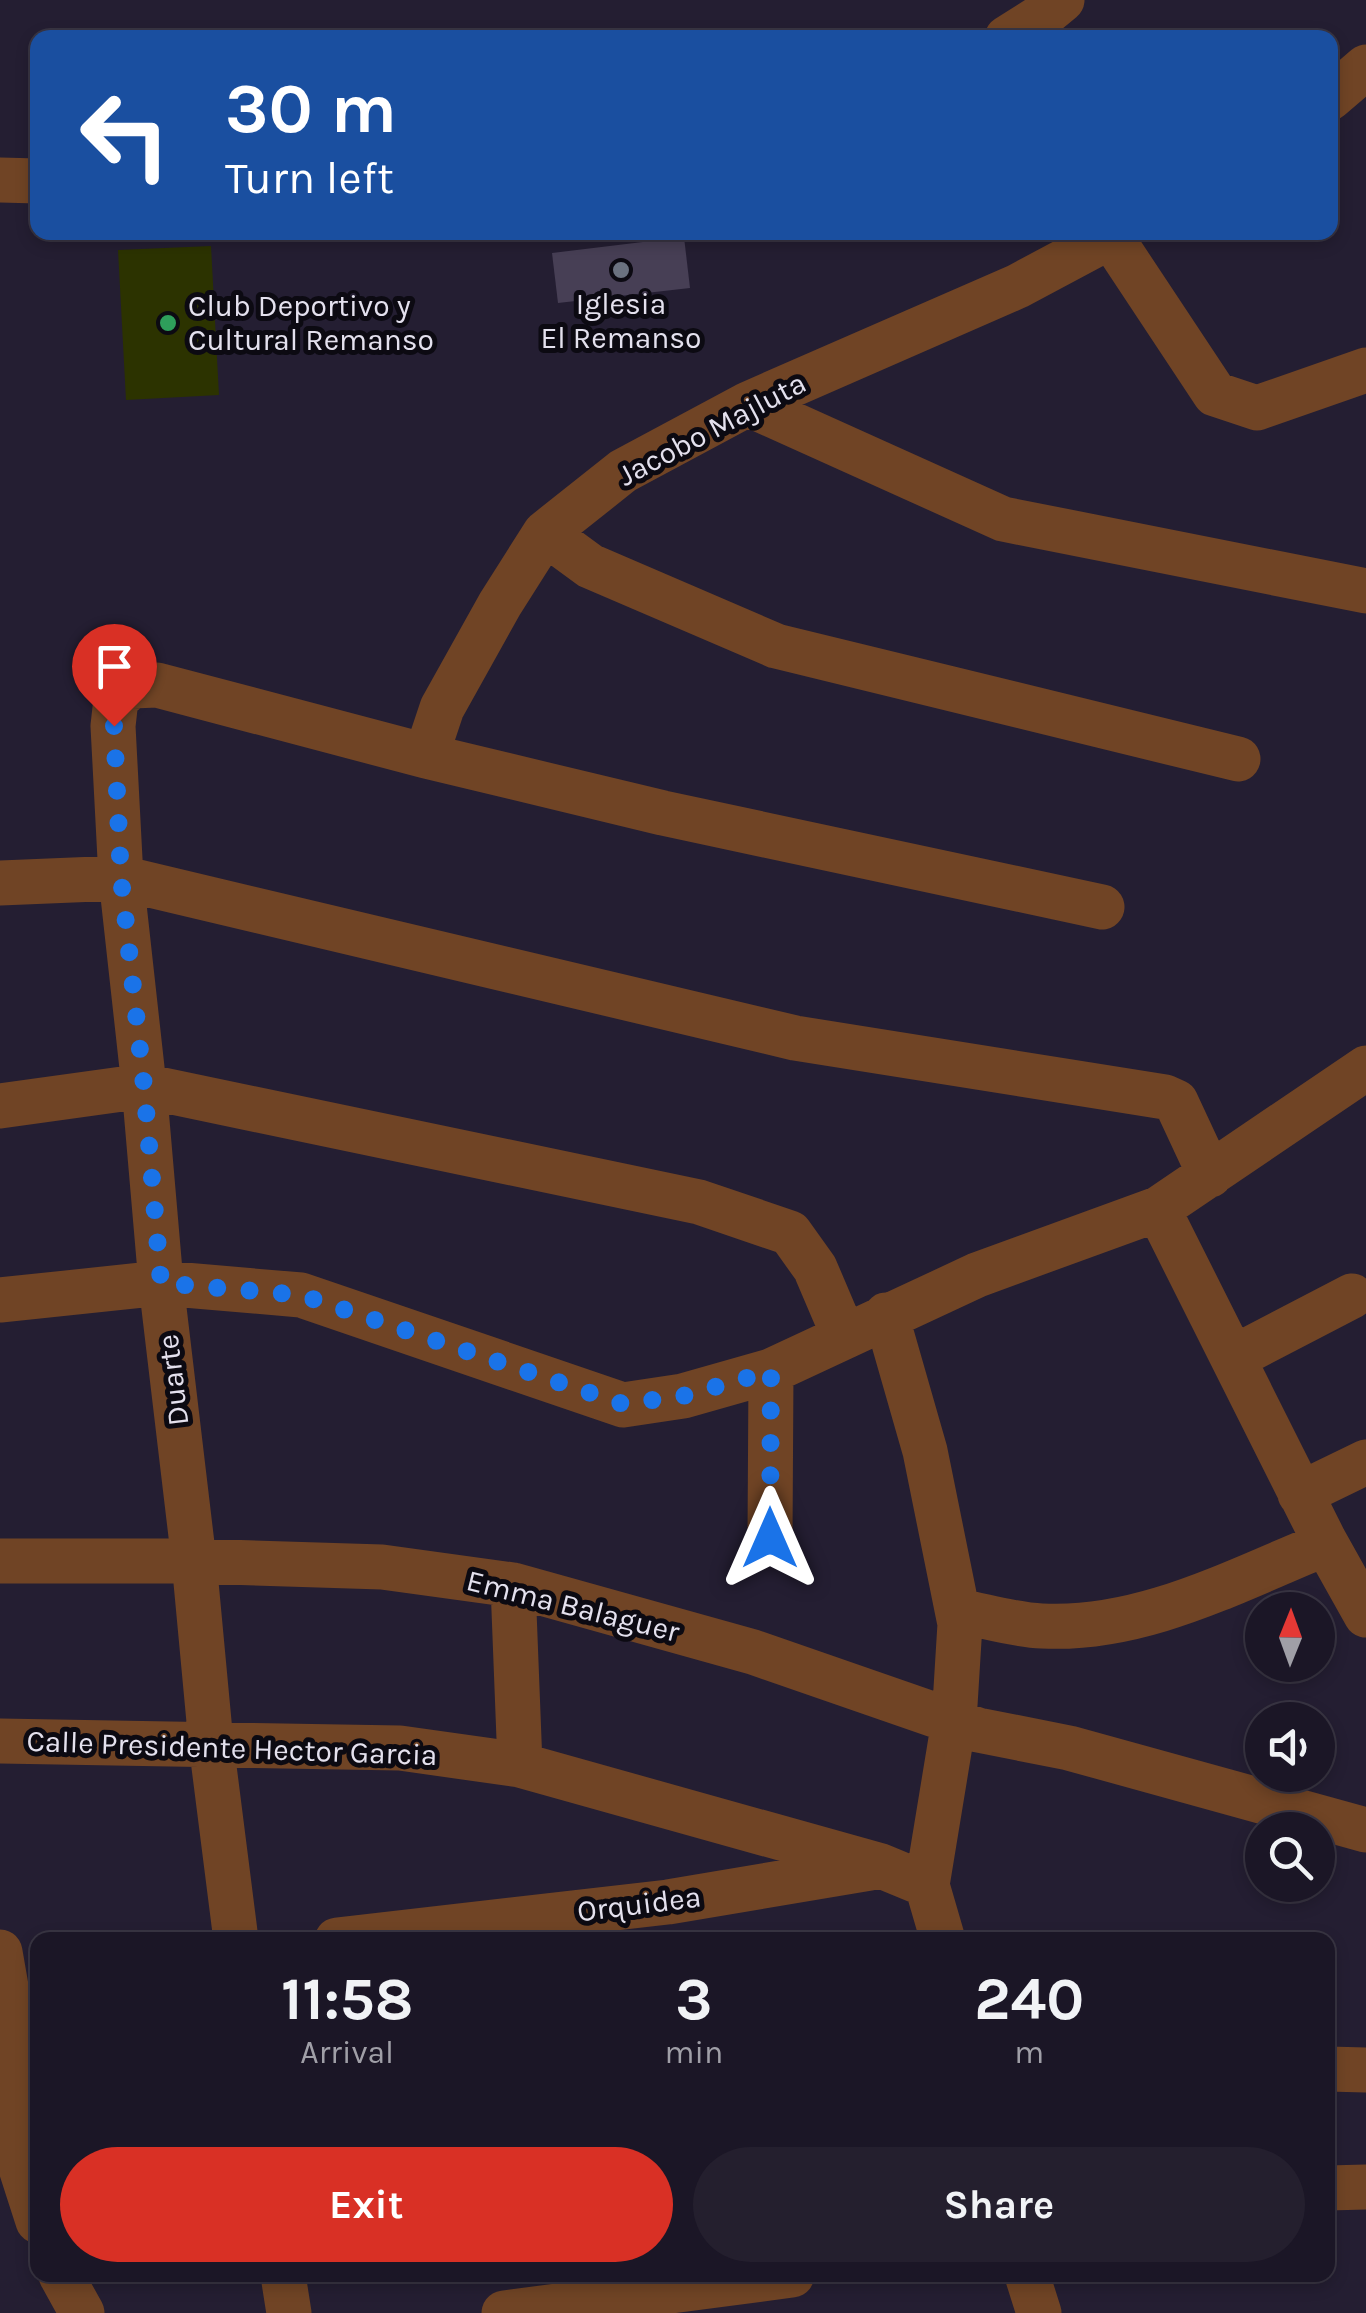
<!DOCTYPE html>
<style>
:root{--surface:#1b1626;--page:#241f2e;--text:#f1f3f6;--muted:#a09fa7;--line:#393543;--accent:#d93025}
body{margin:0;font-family:Karla,sans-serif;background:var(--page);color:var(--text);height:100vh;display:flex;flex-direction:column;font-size:38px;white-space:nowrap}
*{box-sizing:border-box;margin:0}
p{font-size:32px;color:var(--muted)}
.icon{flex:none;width:55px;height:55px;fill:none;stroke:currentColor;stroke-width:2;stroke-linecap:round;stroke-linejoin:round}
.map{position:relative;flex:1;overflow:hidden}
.sheet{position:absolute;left:30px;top:1932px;width:1305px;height:350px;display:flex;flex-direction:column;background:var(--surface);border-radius:20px;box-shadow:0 5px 15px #0003,0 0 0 2px var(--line)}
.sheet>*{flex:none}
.banner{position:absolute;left:30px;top:30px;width:1308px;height:210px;border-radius:20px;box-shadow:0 5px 15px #0003,0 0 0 2px var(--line);background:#1a4fa0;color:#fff;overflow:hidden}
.needle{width:65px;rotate:1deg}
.tools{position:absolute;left:1245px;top:1592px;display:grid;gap:20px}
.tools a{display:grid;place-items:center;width:90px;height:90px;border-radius:50%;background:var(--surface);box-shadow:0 5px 15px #0003,0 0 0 2px var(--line);font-size:50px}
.pin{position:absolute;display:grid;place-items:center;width:85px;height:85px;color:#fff;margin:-102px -42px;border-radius:50% 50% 50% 0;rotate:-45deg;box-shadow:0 0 10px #0007}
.pin .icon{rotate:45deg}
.me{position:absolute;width:110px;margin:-55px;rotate:0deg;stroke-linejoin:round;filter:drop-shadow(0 0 8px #0008)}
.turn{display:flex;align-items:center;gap:35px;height:210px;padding:0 30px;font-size:45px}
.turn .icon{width:130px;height:130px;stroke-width:2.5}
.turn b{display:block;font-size:70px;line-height:85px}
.eta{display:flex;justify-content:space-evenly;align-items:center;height:170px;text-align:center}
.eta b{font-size:60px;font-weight:700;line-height:70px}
.cta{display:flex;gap:20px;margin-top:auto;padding:20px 30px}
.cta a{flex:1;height:115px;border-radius:60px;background:var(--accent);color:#fff;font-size:40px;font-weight:700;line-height:115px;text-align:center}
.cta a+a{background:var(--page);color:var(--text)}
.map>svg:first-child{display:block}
.green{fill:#2c3300}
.building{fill:#473f55}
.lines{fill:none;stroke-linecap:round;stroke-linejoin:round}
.minor{stroke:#704425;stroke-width:45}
.route{stroke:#1a73e8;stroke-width:18;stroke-dasharray:0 32.4}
.worship-dot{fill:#6b7280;stroke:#0c0a12;stroke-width:4}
.leisure-dot{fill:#2e9e5b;stroke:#0c0a12;stroke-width:4}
.labels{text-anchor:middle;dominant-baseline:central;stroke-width:10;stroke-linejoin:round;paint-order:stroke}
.poi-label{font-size:30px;fill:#e4e1ee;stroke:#0c0a12}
.street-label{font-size:30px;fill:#e4e1ee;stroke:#0c0a12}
</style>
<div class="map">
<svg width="1366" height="2313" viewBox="0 0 1366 2313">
<rect width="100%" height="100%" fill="#241e32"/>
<path class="green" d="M 211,246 L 219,395 L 126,400 L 118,250 Z"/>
<path class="building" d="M 684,237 L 690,288 L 558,303 L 552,253 Z"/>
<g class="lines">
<path class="minor" d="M 1007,38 L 1045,14 L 1062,0
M 1330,98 L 1366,67
M 0,180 L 38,181
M 1111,237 L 1215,394 L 1257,408 L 1366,370
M 748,404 L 1003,519 L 1366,591
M 545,533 L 590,566 L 776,646 L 1238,759
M 426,756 L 442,708 L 500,604 L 545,533 L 623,471 L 748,404 L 1018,286 L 1119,232
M 0,883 L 121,878 L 795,1038 L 1165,1097 L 1176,1102 L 1210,1175
M 0,1106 L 144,1086 L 699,1202 L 790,1233 L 815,1268 L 844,1336
M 1158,1209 L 1324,1540 L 1366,1615
M 0,1300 L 161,1283 L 301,1295 L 623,1405 L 683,1396 L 771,1371 L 977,1275 L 1158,1209 L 1366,1068
M 886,1315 L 925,1451 L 960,1624 L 954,1721 L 927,1885 L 943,1940
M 1233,1358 L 1352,1296
M 1300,1494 L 1366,1462
M 770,1537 L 771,1371
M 0,1561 L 194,1561 L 382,1567 L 513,1585 L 753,1652 L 978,1730 L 1069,1748 L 1366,1830
M 513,1585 L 520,1765
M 959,1611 C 986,1616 1014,1625 1042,1626 C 1138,1631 1226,1585 1313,1549 L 1324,1540
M 0,1741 L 400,1748 L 520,1765 L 881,1866 L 927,1885
M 236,1940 L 211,1743 L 194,1561 L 161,1283 L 144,1086 L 121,878 L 113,726 L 116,699 L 132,686 L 157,685 L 426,756 L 663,813 L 1102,907
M 337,1940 L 668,1902 L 870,1868
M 0,1952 L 20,2067 L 18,2159 L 38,2221
M 1328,2069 L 1366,2070
M 1328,2188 L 1366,2187
M 61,2275 L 82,2313
M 283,2275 L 289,2313
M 1027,2275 L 1039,2313
M 504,2313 L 792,2275"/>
</g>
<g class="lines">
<path class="route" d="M 114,726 L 121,878 L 144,1086 L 161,1283 L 301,1295 L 623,1404 L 683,1396 L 771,1371 L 770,1538"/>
</g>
<circle class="worship-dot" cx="621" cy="270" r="10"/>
<circle class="leisure-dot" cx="168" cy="323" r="10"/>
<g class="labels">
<g class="poi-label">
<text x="621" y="304">Iglesia<tspan x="621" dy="34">El Remanso</tspan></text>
<text x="188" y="306" text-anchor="start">Club Deportivo y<tspan x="188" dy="34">Cultural Remanso</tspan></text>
</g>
<g class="street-label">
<text transform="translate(712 429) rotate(-28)">Jacobo Majluta</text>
<text transform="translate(173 1380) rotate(-97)">Duarte</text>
<text transform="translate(573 1606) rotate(14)">Emma Balaguer</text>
<text transform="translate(232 1748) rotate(2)">Calle Presidente Hector Garcia</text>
<text transform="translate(639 1904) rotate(-7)">Orquidea</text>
</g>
</g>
</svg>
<div class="tools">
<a><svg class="needle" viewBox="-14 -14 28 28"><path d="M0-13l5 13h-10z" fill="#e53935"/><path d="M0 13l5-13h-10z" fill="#a09fa7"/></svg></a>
<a><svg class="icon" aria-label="sound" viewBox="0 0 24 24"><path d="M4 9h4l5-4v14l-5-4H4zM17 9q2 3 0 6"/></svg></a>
<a><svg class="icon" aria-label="search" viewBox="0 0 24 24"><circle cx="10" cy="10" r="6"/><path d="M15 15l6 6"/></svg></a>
</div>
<div class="pin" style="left:114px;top:726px;background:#d93025"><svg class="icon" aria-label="arrive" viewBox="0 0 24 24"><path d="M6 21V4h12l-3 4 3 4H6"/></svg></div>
<svg class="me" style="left:770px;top:1538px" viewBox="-20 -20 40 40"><path d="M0-17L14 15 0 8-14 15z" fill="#1a73e8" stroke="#fff" stroke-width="4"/></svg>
<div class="banner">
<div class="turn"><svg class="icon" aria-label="left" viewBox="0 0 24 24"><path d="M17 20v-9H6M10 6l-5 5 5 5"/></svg><div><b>30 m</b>Turn left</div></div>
</div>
<section class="sheet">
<div class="eta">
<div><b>11:58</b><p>Arrival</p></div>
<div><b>3</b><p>min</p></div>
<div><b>240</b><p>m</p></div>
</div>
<div class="cta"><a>Exit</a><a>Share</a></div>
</section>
</div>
